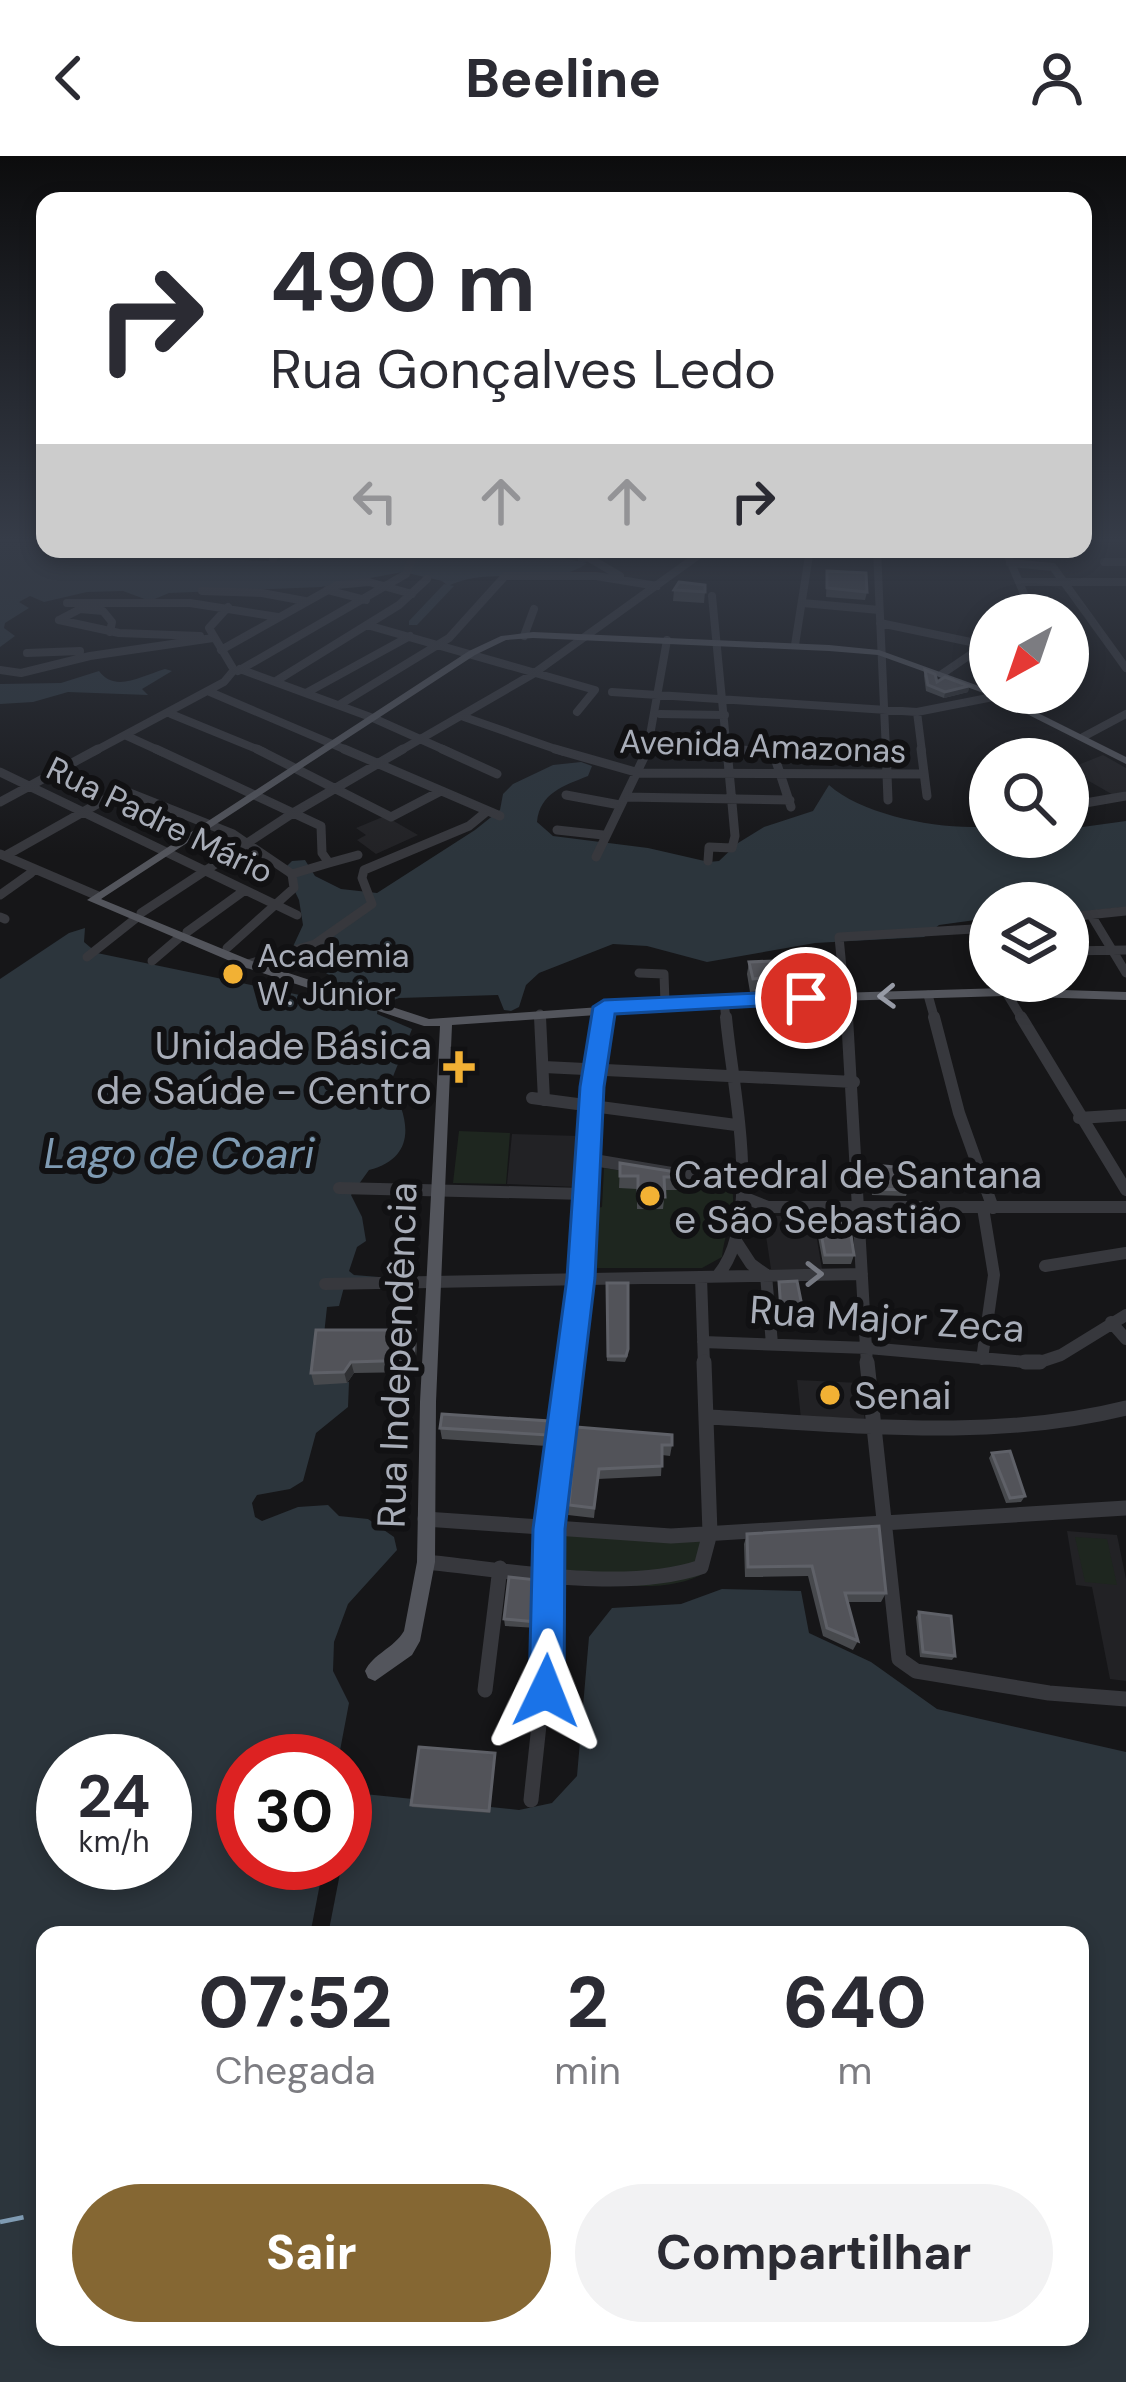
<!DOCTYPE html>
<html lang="pt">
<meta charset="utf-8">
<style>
:root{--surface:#fff;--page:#f2f2f3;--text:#2b2b33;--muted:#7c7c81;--accent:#856733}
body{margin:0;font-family:"DM Sans",sans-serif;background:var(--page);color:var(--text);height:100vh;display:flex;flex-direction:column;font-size:45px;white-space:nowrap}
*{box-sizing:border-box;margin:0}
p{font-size:39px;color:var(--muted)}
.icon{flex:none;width:66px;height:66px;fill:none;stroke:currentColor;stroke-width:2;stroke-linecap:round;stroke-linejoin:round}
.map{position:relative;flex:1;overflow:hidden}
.sheet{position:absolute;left:36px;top:1770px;width:1053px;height:420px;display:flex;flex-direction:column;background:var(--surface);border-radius:24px;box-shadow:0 6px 18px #0003}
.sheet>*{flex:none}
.guide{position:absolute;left:36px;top:36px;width:1056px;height:366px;border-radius:24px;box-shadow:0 6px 18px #0003;background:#fff;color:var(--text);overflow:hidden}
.needle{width:78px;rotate:220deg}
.tools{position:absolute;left:969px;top:438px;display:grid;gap:24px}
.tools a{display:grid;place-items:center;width:120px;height:120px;border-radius:50%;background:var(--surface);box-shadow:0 6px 18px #0003;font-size:60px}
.speed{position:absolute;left:36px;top:1578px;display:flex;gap:24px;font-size:60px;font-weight:700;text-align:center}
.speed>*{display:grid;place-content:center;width:156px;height:156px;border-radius:50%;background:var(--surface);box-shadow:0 6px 18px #0003;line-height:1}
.speed small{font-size:30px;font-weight:400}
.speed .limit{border:18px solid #d22;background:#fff;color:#111}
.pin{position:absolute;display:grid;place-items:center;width:102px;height:102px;color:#fff;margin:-51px;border:6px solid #fff;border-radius:50%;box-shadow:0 3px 12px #0007}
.me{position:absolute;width:132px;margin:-66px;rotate:2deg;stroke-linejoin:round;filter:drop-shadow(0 0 9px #0008)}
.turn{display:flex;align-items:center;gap:42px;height:252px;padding:0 36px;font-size:54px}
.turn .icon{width:156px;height:156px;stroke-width:2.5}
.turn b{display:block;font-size:84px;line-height:102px}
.lanes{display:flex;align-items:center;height:114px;padding:0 36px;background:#0003;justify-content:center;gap:60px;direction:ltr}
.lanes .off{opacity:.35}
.eta{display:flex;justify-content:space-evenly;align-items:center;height:204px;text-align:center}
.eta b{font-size:72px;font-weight:800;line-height:84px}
.action{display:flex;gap:24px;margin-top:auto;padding:24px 36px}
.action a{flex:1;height:138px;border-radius:72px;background:var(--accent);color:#fff;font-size:48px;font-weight:800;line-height:138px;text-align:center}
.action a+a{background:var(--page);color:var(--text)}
header{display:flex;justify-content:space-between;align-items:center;height:156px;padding:0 36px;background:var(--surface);font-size:54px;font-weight:800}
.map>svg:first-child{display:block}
.built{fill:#222225}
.green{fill:#1e261f}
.water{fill:#2c353c;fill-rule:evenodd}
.pier{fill:#161618}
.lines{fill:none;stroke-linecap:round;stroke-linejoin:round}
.river{fill:#2c353c;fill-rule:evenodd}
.ferry{stroke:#7f9bb3;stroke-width:4.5;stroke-dasharray:24 18;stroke-linecap:butt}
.minor-far3{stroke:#37383d;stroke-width:8}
.minor-far2{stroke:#37383d;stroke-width:9}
.minor-far1{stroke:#37383d;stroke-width:12}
.minor{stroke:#37383d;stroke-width:15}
.major{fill:#53555c;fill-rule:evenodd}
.wall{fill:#47494d}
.shaded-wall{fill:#2f3033}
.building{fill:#525359;stroke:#5f6168;stroke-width:3}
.oneway{stroke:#979ba6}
.oneway2{stroke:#757881}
.route{fill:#1a73e8;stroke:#114b97;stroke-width:3}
.poi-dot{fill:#f2b134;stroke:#111113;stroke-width:4.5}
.labels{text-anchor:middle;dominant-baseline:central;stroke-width:12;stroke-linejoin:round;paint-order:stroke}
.far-street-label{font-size:33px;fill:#a8adb8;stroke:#111113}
.far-poi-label{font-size:33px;fill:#a8adb8;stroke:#111113;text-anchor:start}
.poi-label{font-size:39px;fill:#a8adb8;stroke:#111113;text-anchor:start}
.street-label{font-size:39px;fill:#a8adb8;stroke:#111113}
.water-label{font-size:42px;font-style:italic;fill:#7f9bb3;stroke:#111113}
</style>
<header><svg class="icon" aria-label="back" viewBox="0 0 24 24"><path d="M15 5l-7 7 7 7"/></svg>Beeline<svg class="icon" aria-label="person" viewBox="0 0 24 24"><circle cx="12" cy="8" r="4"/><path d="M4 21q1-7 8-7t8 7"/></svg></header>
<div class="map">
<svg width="1126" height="2226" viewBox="0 0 1126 2226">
<rect width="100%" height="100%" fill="#161618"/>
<path class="built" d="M 1103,599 L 1126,612 L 1126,635 L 1115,640 L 1068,613 Z
M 385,660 L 418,679 L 376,698 L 357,684 L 366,679 L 356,672 Z
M 512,978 L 579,980 L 577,1031 L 507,1028 Z
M 763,1060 L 813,1060 L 822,1113 L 771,1113 Z
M 797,1224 L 860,1227 L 865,1266 L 801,1263 Z
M 1067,1375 L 1117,1379 L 1126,1423 L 1126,1525 L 1110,1523 L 1092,1431 L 1076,1429 Z"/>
<path class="green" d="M 459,975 L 510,977 L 506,1028 L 453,1027 Z
M 604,1012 L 732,1033 C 737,1056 724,1077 722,1101 L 702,1112 L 588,1112 L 595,1052 L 602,1051 Z
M 558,1378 L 701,1384 L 706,1416 C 665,1441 602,1426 555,1422 Z
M 1075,1381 L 1107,1383 L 1117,1429 L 1085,1426 Z"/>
<path class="water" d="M 0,387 L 45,387 L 43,400 L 62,402 L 84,393 L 158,393 L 167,401 L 271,405 L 323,400 L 340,393 L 375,393 L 439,398 L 479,396 L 525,404 L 559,401 L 587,407 C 553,434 491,408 448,430 L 442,425 L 403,416 L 321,431 L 169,437 L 150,445 L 123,435 L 87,436 L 44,446 L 30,440 L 19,446 L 29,452 L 5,467 L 4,472 L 15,480 L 0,491 Z
M 165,513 L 172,515 L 142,533 L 148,539 L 68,536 L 33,546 L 0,548 L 0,528 L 61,527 L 99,515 C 115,537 141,520 165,513 Z
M 581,606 L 592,610 L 588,620 C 563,630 540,637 537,666 L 553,680 L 648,692 L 709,706 L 719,705 L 738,687 L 764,671 L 813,655 L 829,629 C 863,660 945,675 990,670 L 990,681 L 1068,681 L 1068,673 L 1126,665 L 1126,751 L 1068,757 L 1068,747 L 990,747 L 990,762 L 939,769 L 924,781 L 815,787 L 707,806 L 647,790 L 613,788 L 539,817 L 526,829 L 519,851 L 511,855 L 504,854 L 498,839 L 399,842 L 378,850 L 377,858 L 412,873 L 390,928 C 411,964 416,1002 369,1014 L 351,1039 L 362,1061 L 366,1085 L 357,1091 L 349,1115 L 354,1119 L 379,1121 L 344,1131 L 339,1150 L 327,1151 L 319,1225 L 349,1226 L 348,1251 L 316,1277 L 303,1325 L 290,1333 L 257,1339 L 252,1347 L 255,1361 L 262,1365 L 298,1351 L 328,1349 L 339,1360 L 368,1363 L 394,1381 L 397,1394 L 348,1448 L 334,1486 L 333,1515 L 349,1547 L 338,1605 L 243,1605 L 243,1707 L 345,1707 L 345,1636 L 519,1654 L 552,1647 L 577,1620 L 589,1481 L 612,1452 L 681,1448 L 722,1433 L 801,1435 L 809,1477 L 871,1506 L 937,1553 L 1126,1596 L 1126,2226 L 0,2226 L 0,823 L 69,777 L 85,772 L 84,786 L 97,797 L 319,843 L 331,841 L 338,833 L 333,821 L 290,797 L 303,769 L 299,744 L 284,713 L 292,705 L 305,704 L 315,720 L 341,733 L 377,737 L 475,674 L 500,654 L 503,638 L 513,628 L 553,609 ZM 63,1605 L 165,1605 L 165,1707 L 63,1707 ZM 45,1779 L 1080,1779 L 1080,2181 L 45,2181 Z"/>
<path class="pier" d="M 324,1707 L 342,1707 L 328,1779 L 310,1779 Z"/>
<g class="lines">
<path class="river" d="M 595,393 L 608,393 L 586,406 L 578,406 L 578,402 Z
M 444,428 L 454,430 L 417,469 L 409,469 L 409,465 Z"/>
<path class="ferry" d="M 0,2066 L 45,2057"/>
<path class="minor-far3" d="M 574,393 L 620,420
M 765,393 L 809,397
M 877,393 L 886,596
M 1005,393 L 1033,459
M 1021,393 L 1067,394
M 195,401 L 199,393
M 273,403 L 278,393
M 1104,406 L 1126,406
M 1010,407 L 1053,411 L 1126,512
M 1021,426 L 1126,426
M 327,434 L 366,444
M 202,435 L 262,437 L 305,445
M 712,440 L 727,596
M 67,447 L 190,447 L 278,461
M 803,447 L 879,454
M 59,464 L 119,477 L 200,480
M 59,464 L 80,453 L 103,455 L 112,466 L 110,476
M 880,467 L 985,489
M 367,469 L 595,534 L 577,556
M 524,480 L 534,453
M 795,489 L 810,393
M 221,494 L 337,429 L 369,426 L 412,438
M 27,497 L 80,495
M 240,513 L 373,562 L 449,596
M 0,514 L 21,517 L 90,500 L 213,482
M 238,515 L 406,418 L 416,393
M 942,518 L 986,488
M 1068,523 L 1083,512
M 276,525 L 399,449 L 427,423
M 210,536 L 351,596
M 612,536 L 917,556 L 998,540
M 306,537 L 410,480
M 339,549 L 449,482 L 505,420 L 596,420 L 657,430
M 1029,553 L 1050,537
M 917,556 L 922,596
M 171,558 L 264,596
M 660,558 L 725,559
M 464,561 L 564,596
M 127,580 L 162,596
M 1083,581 L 1126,558
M 649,589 L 773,596
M 93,596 L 224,526 L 234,514 L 209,472 L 228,451
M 398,596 L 533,518 L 707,393
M 647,596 L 667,484"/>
<path class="minor-far2" d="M 156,593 L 321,670 L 322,697 L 329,707 L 292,718
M 257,593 L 391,661 L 439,636
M 344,593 L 500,660
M 442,593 L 497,618
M 555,593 L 639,617 L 924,618
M 726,593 L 773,596 L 791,651
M 886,593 L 888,644
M 921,593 L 927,640
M 0,616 L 297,759
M 566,639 L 620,649
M 625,641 L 790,644
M 0,646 L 98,593
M 1068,650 L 1126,640
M 557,674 L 603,679
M 0,698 L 98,740
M 5,700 L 122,634 L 233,678 L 292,718
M 596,701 L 648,593
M 708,705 L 709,691 L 732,692 L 735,680 L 727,593
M 329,707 L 358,699
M 0,739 L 31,717
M 141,757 L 293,657 L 403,593
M 1091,759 L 1126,817
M 0,761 L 5,763
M 1068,761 L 1126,755
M 975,774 L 990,802
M 187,776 L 245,734
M 227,792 L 294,732 L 292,718
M 1068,795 L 1126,794
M 87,801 L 135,763
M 152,805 L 180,781
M 248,808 L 315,788 L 372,748 L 362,722 L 364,714 L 469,670 L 486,656
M 639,817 L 664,818 L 665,847
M 999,825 L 1023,864
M 928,839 L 935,864
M 724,845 L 726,864
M 540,858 L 540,864
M 602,864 L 604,852
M 847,864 L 839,781 L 990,772"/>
<path class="minor-far1" d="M 540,861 L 544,944
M 847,861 L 867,1209
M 934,861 L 959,957 L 993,1052
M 1021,861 L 1126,1034
M 544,911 L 854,926
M 532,942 L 736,969
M 1079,962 L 1126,959
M 588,1003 L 743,1029
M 339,1032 L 585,1038
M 743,1041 L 768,1051 L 1126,1051
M 736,1085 L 751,1108 L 765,1118
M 1045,1110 L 1126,1097
M 718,1119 C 764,1064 732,930 726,861
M 766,1119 L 772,1188
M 701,1121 L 704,1209
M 325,1128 L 862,1118
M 1111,1166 L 1126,1183
M 703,1186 L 868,1192 L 1037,1207 L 1061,1199 L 1126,1159
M 982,1203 L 994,1119 L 983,1052
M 570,1209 C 585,1093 585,976 603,861"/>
<path class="minor" d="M 867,1206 L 899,1503 L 916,1515 L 1049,1537 L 1126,1543
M 1025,1206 L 1040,1206
M 708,1261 C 845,1268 991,1286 1126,1252
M 425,1363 L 671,1380 L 1126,1352
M 426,1406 C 507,1414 624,1437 701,1411 L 710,1377 L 704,1206
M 485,1534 L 500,1412
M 531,1644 L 549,1475 L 549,1373 L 570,1206"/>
<path class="major" d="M 533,476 L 829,489 L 879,494 L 990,534 L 990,537 L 998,537 L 1126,601 L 1126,608 L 989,539 L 878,499 L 829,495 L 533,482 L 506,484 L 475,499 L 101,743 L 252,805 L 429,863 L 770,839 L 1004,832 L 1126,836 L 1126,844 L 1004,840 L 770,847 L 452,869 L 436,1246 L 435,1406 L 420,1485 L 412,1499 L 375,1525 L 368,1522 L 365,1515 C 373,1498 394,1492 404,1475 L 417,1406 L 420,1246 L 440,870 L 424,870 L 244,811 L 87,744 L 469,495 L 501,480 Z"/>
</g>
<path class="wall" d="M 827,415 L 867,436 L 865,444 L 826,441 Z
M 674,434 L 705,436 L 704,447 L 673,445 Z
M 925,514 L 937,526 L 969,530 L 968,536 L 944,542 L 926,535 L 924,520 Z
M 749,806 L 777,821 L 774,834 L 750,836 L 747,818 Z
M 620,1007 L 682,1021 L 680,1034 L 665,1034 L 663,1053 L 637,1053 L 637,1033 L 619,1032 Z
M 872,1009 L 908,1034 L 906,1040 L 872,1039 L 870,1015 Z
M 819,1066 L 854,1099 L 851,1108 L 823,1108 L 817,1075 Z
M 779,1126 L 803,1155 L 802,1159 L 780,1159 Z
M 607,1127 L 628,1199 L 625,1206 L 607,1205 Z
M 417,1186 L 415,1216 L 354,1217 L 347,1227 L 314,1229 L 311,1217 Z
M 576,1271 L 672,1289 L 670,1300 L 662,1299 L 661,1320 L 598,1323 L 594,1362 L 568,1359 Z
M 440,1272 L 549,1276 L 547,1290 L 442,1283 Z
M 992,1297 L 1025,1340 L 1021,1346 L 1006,1347 L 989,1302 Z
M 747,1378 L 886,1437 L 881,1446 L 848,1446 L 858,1485 L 853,1494 L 823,1480 L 808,1420 L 745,1421 L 744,1388 Z
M 537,1424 L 537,1472 L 505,1470 L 504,1463 Z
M 919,1456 L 955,1500 L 952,1504 L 920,1501 L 916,1461 Z
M 495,1597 L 490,1657 L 412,1651 L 411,1649 Z"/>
<path class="shaded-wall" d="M 969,530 L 968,536 L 944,542 L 945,536 Z
M 415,1174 L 417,1186 L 415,1216 L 413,1204 Z
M 351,1206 L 354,1217 L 347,1227 L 344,1216 Z"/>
<path class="building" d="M 827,415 L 866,417 L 867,436 L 827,432 Z
M 679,426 L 705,429 L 705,436 L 674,434 Z
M 925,514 L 935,518 L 937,526 L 945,521 L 969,530 L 945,536 L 928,529 Z
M 773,805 L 777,821 L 753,823 L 749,806 Z
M 620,1007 L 682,1017 L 682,1021 L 664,1021 L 665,1041 L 638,1040 L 638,1020 L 620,1020 Z
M 872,1009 L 906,1012 L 908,1034 L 874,1033 Z
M 819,1066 L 849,1066 L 854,1099 L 825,1099 Z
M 797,1125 L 803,1155 L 781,1155 L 779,1126 Z
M 607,1127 L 628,1127 L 628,1193 L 626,1200 L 608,1200 Z
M 316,1174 L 415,1174 L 413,1204 L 351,1206 L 344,1216 L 311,1217 Z
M 442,1258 L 549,1265 L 547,1279 L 440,1272 Z
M 576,1271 L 672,1279 L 672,1289 L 662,1289 L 662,1310 L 599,1313 L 594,1352 L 569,1349 Z
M 1010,1295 L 1025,1340 L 1010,1342 L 992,1297 Z
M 879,1370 L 886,1437 L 845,1437 L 858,1485 L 827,1472 L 812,1410 L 748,1411 L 747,1378 Z
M 509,1421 L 537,1424 L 537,1466 L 504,1463 Z
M 919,1456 L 951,1460 L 955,1500 L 923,1496 Z
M 419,1591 L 495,1597 L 489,1655 L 411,1649 Z"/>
<defs><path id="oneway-chevron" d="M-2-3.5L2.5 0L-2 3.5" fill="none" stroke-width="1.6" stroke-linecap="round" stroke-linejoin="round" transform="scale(3)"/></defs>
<use class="oneway" href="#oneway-chevron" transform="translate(887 840) rotate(178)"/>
<use class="oneway2" href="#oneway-chevron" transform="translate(814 1118)"/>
<linearGradient id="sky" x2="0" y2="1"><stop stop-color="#0c0c0d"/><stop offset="0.55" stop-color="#363c48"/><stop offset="1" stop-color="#363c48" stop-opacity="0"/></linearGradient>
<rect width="1126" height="699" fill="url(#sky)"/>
<path class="route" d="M 806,835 L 813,837 L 813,847 L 615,858 L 604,931 L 595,1122 L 565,1373 L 564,1535 L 559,1548 L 546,1553 L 534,1548 L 529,1535 L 533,1373 L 567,1122 L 580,931 L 593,851 L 604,844 Z"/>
<g class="poi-dot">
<circle cx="233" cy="818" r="12"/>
<path d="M453 893h12v12h12v12h-12v12h-12v-12h-12v-12h12z"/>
<circle cx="650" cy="1040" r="12"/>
<circle cx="830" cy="1239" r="12"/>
</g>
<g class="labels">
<g class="far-street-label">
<text transform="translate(763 590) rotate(2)">Avenida Amazonas</text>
<text transform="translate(160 664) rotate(26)">Rua Padre Mário</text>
</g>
<g class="far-poi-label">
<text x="257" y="799">Academia<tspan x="257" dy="38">W. Júnior</tspan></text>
</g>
<g class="poi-label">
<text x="432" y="889" text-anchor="end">Unidade Básica<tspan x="432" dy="45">de Saúde - Centro</tspan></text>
<text x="674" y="1018">Catedral de Santana<tspan x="674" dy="45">e São Sebastião</tspan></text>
<text x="854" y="1239">Senai</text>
</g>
<g class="street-label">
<text transform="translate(887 1163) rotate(4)">Rua Major Zeca</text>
<text transform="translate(397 1199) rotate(-88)">Rua Independência</text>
</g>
<g class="water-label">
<text x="179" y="997">Lago de Coari</text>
</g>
</g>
</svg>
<div class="tools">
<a><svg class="needle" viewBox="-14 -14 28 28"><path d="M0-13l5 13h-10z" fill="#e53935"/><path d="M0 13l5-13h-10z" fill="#7c7c81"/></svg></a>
<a><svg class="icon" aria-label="search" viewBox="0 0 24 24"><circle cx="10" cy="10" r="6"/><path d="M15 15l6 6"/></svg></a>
<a><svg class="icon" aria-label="layers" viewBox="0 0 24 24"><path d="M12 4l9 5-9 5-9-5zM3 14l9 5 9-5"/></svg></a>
</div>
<div class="speed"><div>24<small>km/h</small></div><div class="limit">30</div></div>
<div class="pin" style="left:806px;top:842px;background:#d93025"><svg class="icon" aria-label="arrive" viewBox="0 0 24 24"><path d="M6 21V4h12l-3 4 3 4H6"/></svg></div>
<svg class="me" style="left:546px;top:1535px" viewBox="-20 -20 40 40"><path d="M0-17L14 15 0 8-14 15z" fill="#1a73e8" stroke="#fff" stroke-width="4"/></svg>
<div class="guide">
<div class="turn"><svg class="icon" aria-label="right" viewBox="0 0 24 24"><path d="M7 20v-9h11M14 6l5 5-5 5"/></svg><div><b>490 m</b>Rua Gonçalves Ledo</div></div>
<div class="lanes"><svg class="icon off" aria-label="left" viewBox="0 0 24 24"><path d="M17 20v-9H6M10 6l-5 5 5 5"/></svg><svg class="icon off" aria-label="ahead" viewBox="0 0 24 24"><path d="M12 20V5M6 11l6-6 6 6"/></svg><svg class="icon off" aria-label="ahead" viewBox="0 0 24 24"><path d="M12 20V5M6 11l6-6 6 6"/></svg><svg class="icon" aria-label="right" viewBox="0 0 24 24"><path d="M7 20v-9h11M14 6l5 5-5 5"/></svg></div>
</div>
<section class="sheet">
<div class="eta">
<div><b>07:52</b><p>Chegada</p></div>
<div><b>2</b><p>min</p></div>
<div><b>640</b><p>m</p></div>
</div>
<div class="action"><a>Sair</a><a>Compartilhar</a></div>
</section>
</div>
